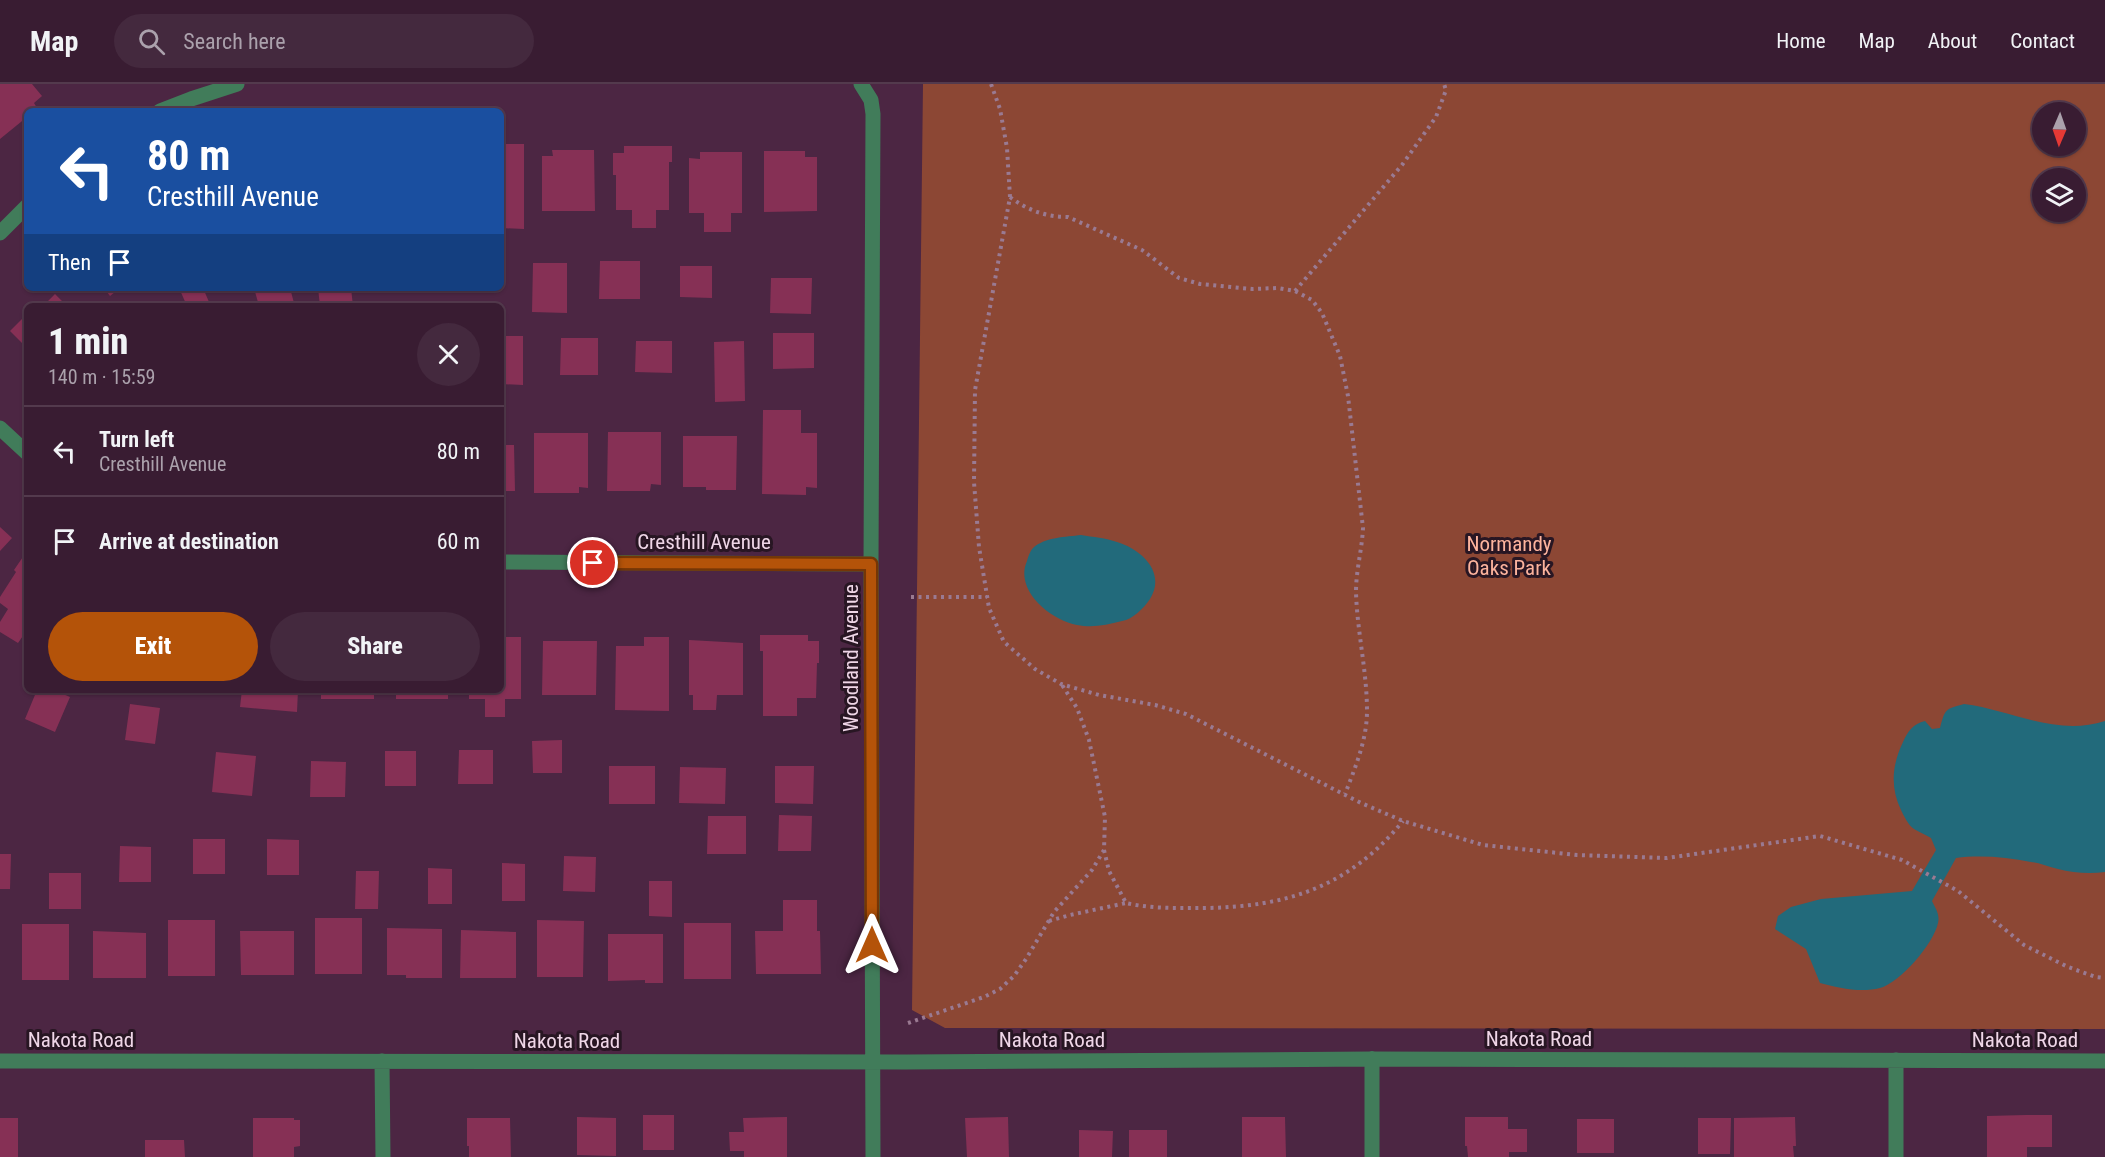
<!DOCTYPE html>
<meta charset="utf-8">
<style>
:root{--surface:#391c32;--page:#44293e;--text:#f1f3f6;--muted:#aba1ac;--line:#533a4d;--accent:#b45309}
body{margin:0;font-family:"Roboto Condensed",sans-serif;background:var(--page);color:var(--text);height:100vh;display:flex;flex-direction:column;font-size:22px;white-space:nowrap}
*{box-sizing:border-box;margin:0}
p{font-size:20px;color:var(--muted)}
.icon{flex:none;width:33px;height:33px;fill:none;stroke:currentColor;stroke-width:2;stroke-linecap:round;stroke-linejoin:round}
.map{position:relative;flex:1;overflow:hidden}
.panel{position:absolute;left:24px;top:219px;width:480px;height:390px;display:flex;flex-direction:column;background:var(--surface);border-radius:9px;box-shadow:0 2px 4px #0004,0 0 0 2px var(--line)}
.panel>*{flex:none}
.banner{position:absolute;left:24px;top:24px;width:480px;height:183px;border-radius:9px;box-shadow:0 2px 4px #0004,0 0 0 2px var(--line);background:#1a4fa0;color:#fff;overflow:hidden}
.needle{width:39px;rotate:182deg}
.buttons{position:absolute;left:2032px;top:18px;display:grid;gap:12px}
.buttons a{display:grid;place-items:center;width:54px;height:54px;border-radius:50%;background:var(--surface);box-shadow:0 2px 4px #0004,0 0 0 2px var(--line);font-size:30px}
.pin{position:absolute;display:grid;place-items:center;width:51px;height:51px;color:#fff;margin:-26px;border:3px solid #fff;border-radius:50%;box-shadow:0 2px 6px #0007}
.me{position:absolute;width:66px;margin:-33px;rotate:0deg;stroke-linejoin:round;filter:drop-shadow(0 0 4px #0008)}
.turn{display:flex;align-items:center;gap:21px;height:126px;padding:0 24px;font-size:27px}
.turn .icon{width:78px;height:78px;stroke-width:2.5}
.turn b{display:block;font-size:42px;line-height:51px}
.then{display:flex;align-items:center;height:57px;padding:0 24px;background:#0003;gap:12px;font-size:22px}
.round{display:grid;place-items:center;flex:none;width:63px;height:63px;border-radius:32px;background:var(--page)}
.summary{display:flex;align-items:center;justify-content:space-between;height:102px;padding:0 24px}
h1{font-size:36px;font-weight:800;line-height:45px}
.action{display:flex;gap:12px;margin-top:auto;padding:12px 24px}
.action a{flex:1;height:69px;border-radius:36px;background:var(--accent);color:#fff;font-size:24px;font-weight:800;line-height:69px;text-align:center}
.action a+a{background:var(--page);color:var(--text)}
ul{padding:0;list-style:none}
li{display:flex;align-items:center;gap:18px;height:90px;padding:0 24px;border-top:2px solid var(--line)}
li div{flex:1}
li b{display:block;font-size:22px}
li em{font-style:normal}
header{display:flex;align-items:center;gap:36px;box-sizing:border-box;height:84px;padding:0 30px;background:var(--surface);border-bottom:2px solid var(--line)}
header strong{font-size:28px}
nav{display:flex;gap:33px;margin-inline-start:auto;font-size:21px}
.search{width:420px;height:54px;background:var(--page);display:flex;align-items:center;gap:15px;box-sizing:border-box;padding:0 21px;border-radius:33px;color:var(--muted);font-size:22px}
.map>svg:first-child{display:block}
.green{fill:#8c4734;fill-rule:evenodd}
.water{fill:#226a7b}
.building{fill:#863055}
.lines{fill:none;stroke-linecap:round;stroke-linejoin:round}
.path{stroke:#9a7a92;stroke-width:4;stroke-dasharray:3 4.5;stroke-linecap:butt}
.minor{stroke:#417c5a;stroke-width:15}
.route-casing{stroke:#753606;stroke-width:15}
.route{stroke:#b45309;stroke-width:10}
.labels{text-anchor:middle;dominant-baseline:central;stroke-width:6;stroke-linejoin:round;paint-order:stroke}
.street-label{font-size:21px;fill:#efd6e7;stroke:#281623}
.park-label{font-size:21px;fill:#fdb39d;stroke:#281623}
</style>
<header>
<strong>Map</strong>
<div class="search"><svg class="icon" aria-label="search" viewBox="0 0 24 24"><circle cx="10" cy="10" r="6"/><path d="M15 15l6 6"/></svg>Search here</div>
<nav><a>Home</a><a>Map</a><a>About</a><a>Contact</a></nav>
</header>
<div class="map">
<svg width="2105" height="1073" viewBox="0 0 2105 1073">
<rect width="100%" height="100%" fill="#4c2643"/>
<path class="green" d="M 923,0 L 2105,0 L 2105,945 L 945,944 L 912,926 ZM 2043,28 L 2076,28 L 2076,62 L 2043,62 ZM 2043,94 L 2076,94 L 2076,128 L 2043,128 Z"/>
<path class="water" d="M 1081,451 C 1093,453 1106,454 1117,458 C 1143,466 1166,489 1150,515 C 1143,525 1133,535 1122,537 C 1106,541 1093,544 1077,541 C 1050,536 1014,506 1027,477 C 1028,473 1030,467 1033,464 C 1045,453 1066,453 1081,451 Z
M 1964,620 C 2012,626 2056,653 2105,637 L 2105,788 C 2090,790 2073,789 2058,785 C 2049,783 2040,779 2031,778 C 2007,773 1979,771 1956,774 L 1932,817 C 1936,825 1940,831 1938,839 C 1934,859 1900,899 1880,904 C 1861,909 1838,904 1820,899 L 1806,865 L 1775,845 L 1778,832 L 1791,823 L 1821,815 L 1912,807 L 1936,766 L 1931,754 C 1926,751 1919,748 1914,745 C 1908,741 1904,732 1901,726 C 1890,703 1892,681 1903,658 C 1908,647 1913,640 1925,637 L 1932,645 L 1940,644 C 1945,625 1945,625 1964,620 Z"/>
<path class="building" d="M 0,0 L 32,0 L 42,12 L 34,19 L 37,24 L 34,27 L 27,27 L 27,33 L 0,55 Z
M 501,60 L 524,60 L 524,145 L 501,144 Z
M 624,62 L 672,62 L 672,78 L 669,78 L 669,126 L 656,126 L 656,144 L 632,144 L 632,126 L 616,126 L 616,91 L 613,91 L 613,69 L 624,69 Z
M 552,66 L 594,66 L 595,127 L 542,127 L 542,72 L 553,72 Z
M 764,67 L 805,67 L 805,73 L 817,73 L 817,127 L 764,128 Z
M 700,68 L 742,68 L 742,129 L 731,129 L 731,148 L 704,148 L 704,129 L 689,129 L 689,74 L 700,75 Z
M 600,177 L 640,177 L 640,215 L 599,215 Z
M 533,179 L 567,179 L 567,229 L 532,228 Z
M 680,182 L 712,182 L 712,214 L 680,213 Z
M 771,194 L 812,194 L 811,230 L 770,229 Z
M 104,204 L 120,204 L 110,212 Z
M 179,204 L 203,204 L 209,218 L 199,222 L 187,222 Z
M 254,204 L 290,204 L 294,219 L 282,222 L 259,222 Z
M 318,204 L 351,204 L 353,222 L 320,222 Z
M 55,210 L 67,222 L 43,222 Z
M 27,230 L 27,264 L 10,247 Z
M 773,249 L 814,249 L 814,284 L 773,285 Z
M 501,252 L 523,252 L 523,301 L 501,300 Z
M 561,254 L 598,254 L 598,291 L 560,291 Z
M 636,257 L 672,257 L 672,289 L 635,288 Z
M 744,257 L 745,317 L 715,318 L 714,258 Z
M 763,326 L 801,326 L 801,349 L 817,349 L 817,404 L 806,403 L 806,411 L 762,410 Z
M 608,348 L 661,348 L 661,401 L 651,400 L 650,407 L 607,407 Z
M 534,349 L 588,349 L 588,404 L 579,403 L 579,409 L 534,409 Z
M 683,352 L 737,352 L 736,406 L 706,406 L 706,403 L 683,403 Z
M 501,361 L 514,361 L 515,407 L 501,407 Z
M 0,443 L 12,454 L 0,467 Z
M 27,467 L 27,546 L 18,559 L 0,548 L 0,538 L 8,525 L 0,519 L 0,513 L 16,488 L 14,486 Z
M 760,551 L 808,551 L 808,557 L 819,557 L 819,579 L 817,579 L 816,614 L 797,614 L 797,632 L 763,632 L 763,567 L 760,567 Z
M 501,553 L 521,553 L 521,615 L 505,615 L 505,633 L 485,633 L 485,615 L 469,615 L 469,606 L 501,606 Z
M 644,553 L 669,553 L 669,627 L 615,626 L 616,562 L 644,562 Z
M 689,556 L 743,559 L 743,611 L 717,611 L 716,626 L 693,626 L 693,611 L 689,611 Z
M 543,557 L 597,557 L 596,611 L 542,611 Z
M 37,606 L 54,606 L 70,613 L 55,648 L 25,635 Z
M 242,606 L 298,606 L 297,628 L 240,623 Z
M 321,606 L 374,606 L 374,615 L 321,615 Z
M 396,606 L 448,606 L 448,615 L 396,615 Z
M 130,620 L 160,624 L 155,660 L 125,656 Z
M 562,656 L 562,689 L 533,689 L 532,657 Z
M 459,666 L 493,666 L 493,700 L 458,700 Z
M 385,667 L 416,667 L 416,702 L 385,702 Z
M 216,668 L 256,672 L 252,712 L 212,708 Z
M 311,677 L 346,678 L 345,713 L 310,713 Z
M 609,682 L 655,682 L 655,720 L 609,720 Z
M 775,682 L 814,682 L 813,720 L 775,719 Z
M 680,683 L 726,684 L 725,720 L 679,719 Z
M 779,731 L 812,732 L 811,767 L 778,767 Z
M 708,732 L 746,732 L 746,770 L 707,770 Z
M 193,755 L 225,755 L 225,790 L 193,790 Z
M 267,755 L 299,756 L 299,791 L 267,791 Z
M 120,762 L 151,763 L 151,798 L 119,798 Z
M 0,770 L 11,770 L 10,805 L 0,805 Z
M 564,772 L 596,773 L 595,808 L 563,807 Z
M 502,779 L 525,780 L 525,817 L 502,817 Z
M 428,784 L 452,785 L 452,820 L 428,820 Z
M 356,787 L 379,787 L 378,825 L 355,825 Z
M 49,789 L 81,789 L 81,825 L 49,825 Z
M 649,797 L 672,797 L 672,833 L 649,832 Z
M 783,816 L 817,816 L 817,847 L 820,847 L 821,890 L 756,890 L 755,847 L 783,847 Z
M 315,834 L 362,834 L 362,890 L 315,890 Z
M 168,836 L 215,836 L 215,892 L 168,892 Z
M 537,836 L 584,837 L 583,893 L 537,893 Z
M 684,839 L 731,839 L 731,895 L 684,895 Z
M 22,840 L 69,840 L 69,896 L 22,896 Z
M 387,844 L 442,845 L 442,894 L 406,894 L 406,891 L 387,891 Z
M 461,846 L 516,848 L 516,894 L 460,894 Z
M 93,847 L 146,849 L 146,894 L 93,894 Z
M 240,847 L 294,847 L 294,891 L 241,891 Z
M 608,850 L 663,850 L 663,899 L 645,899 L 645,896 L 608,897 Z
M 643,1031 L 674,1031 L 674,1066 L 643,1066 Z
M 2026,1031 L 2052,1031 L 2052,1063 L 2027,1063 L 2027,1073 L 1987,1073 L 1987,1032 Z
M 577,1033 L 616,1034 L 616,1072 L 577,1071 Z
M 787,1033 L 787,1073 L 744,1073 L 744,1067 L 730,1067 L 729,1048 L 744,1048 L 743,1034 Z
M 1008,1033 L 1009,1073 L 967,1073 L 965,1034 Z
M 1242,1033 L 1285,1033 L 1286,1073 L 1242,1073 Z
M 1465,1033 L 1508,1033 L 1508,1045 L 1527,1045 L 1527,1068 L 1509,1068 L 1509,1073 L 1468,1073 L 1467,1062 L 1465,1062 Z
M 1795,1033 L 1796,1062 L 1793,1062 L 1794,1073 L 1734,1073 L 1734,1034 Z
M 0,1034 L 18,1034 L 18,1073 L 0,1073 Z
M 253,1034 L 294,1034 L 294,1036 L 300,1036 L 300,1062 L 294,1063 L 294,1073 L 253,1073 Z
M 467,1034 L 510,1034 L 511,1073 L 469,1073 L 469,1062 L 467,1062 Z
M 1698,1034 L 1731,1034 L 1730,1070 L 1698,1070 Z
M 1577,1035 L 1614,1035 L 1614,1069 L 1577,1069 Z
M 1079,1046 L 1113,1047 L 1112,1073 L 1079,1073 Z
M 1129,1046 L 1167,1046 L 1167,1073 L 1129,1073 Z
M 145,1056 L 184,1056 L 185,1073 L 145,1073 Z"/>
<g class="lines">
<path class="path" d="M 991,0 L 1000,25 L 1007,64 L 1010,113 L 975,306 L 974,398 L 979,463 L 989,524 L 1004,558 L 1035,585 L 1061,600 L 1099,611 L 1155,621 L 1186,630 L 1361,719 L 1403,737 L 1483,761 L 1577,771 L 1667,774 L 1820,752 L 1902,776 L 1958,807 L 2024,861 L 2068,883 L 2096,893 L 2105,894
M 1010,113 C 1027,126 1046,133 1068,133 L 1142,166 L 1179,194 L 1200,200 L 1252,205 L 1278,204 L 1295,207 L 1312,216 L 1322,229 L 1340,272 L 1348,312 L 1363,444 C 1362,466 1356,486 1356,508 C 1357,547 1367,587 1367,627 C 1367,656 1355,684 1345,710
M 1295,207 L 1402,81 L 1436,33 L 1446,6 L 1444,0
M 911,513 L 987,513
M 1104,766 L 1109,787 L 1126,819 C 1152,825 1178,824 1204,824 C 1287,823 1349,803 1403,737
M 1049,837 L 1070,831 L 1126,819
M 908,939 L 984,913 L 1000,905 L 1014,892 L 1026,875 L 1054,828 L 1092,786 L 1104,766 L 1105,733 L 1089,656 L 1077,624 L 1062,601"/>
<path class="minor" d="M 861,0 L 871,16 L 873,30 L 871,480 L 873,1073
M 160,27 L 191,15 L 237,0
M 0,149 L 27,122
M 0,344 L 27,369
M 501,478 L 871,480
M 0,977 L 906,978 L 1372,975 L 2105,977
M 382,977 L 383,1073
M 1372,1073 L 1372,975
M 1896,1073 L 1896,976"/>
</g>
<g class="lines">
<defs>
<path id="route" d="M 593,479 L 871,480 L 872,861"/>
</defs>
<use href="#route" class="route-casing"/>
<use href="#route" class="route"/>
</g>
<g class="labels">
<g class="street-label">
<text x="704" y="458">Cresthill Avenue</text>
<text transform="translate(851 574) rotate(-90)">Woodland Avenue</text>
<text x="1539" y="955">Nakota Road</text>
<text x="81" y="956">Nakota Road</text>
<text x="1052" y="956">Nakota Road</text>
<text x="2025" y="956">Nakota Road</text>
<text x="567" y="957">Nakota Road</text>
</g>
<g class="park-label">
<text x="1509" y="460">Normandy<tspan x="1509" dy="24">Oaks Park</tspan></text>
</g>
</g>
</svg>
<div class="buttons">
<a><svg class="needle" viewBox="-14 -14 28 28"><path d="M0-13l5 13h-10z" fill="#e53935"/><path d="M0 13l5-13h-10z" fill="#aba1ac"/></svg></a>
<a><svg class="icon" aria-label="layers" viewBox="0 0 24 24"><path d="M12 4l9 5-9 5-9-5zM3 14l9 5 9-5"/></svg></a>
</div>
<div class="pin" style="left:593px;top:479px;background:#d93025"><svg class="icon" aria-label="arrive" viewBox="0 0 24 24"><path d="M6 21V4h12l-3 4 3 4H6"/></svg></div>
<svg class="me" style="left:872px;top:861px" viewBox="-20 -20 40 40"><path d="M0-17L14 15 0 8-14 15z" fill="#b45309" stroke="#fff" stroke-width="4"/></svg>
<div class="banner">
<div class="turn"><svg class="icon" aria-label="left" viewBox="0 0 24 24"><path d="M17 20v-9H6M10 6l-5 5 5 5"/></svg><div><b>80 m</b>Cresthill Avenue</div></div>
<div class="then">Then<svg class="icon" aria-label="arrive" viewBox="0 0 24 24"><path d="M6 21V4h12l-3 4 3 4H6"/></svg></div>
</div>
<section class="panel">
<div class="summary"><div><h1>1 min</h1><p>140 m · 15:59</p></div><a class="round"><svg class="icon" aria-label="close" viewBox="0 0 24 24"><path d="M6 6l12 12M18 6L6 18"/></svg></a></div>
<ul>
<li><svg class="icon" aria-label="left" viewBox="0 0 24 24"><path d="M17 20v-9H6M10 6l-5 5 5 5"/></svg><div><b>Turn left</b><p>Cresthill Avenue</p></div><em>80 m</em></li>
<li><svg class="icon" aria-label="arrive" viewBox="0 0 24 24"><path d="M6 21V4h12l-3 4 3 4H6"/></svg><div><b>Arrive at destination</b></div><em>60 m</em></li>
</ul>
<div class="action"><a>Exit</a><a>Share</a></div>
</section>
</div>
